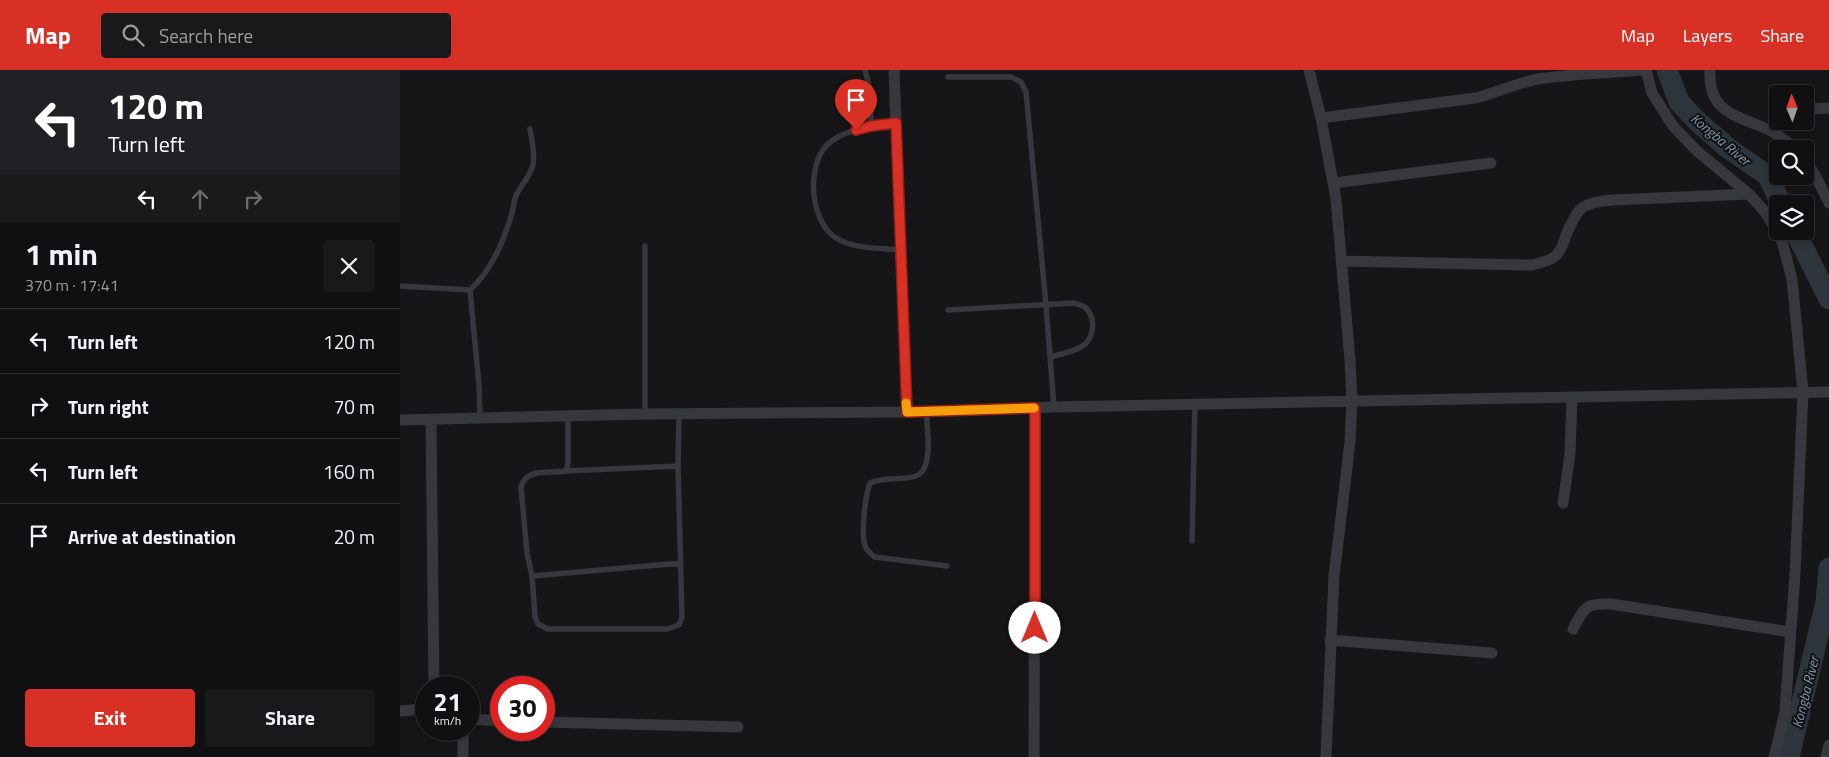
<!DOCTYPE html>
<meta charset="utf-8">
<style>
:root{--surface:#101012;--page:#19191b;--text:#f1f3f6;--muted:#9c9d9f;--line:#303032;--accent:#d93025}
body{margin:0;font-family:"Titillium Web",sans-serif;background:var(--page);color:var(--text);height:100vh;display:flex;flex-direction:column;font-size:19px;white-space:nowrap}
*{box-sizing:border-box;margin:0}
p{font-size:16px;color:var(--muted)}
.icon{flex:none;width:28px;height:28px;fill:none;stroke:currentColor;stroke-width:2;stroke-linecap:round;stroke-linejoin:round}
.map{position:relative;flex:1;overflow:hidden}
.sheet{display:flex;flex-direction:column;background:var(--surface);width:400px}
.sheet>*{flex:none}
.top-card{background:#202124;color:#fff;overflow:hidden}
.needle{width:32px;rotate:358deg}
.tools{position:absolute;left:1369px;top:15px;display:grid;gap:10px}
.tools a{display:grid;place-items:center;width:45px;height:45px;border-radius:5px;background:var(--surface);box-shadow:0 2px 8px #0003,0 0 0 1px var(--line);font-size:25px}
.speed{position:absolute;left:15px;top:606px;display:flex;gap:10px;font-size:25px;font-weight:700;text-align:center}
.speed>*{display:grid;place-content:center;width:65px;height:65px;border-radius:50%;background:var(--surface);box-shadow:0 2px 8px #0003,0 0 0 1px var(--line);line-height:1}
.speed small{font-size:12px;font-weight:400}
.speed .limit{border:8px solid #d22;background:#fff;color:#111}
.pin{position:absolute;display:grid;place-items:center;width:42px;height:42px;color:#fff;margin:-51px -21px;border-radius:50% 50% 50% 0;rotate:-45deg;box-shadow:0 0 5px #0007}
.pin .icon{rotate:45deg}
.me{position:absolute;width:55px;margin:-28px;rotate:0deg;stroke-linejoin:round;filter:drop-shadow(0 0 4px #0008)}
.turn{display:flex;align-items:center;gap:18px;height:105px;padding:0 25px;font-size:22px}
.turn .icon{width:65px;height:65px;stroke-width:2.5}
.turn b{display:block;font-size:35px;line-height:42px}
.lanes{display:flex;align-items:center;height:48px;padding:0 25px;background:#0003;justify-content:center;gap:25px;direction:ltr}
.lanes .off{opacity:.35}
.round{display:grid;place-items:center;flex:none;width:52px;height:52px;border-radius:5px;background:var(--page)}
.head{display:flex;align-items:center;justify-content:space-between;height:85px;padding:0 25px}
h1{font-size:30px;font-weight:700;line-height:38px}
.action{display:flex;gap:10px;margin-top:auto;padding:10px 25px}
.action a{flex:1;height:58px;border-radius:5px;background:var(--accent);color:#fff;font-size:20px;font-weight:700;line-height:58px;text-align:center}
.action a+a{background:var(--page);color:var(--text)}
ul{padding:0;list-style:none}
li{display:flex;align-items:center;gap:15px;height:65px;padding:0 25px;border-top:1px solid var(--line)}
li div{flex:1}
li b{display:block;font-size:19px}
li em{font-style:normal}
header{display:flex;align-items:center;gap:30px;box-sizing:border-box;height:70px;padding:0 25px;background:var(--accent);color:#fff}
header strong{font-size:24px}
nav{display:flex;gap:28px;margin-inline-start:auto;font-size:18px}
.search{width:350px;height:45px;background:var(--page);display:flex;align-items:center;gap:12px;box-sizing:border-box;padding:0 18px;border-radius:5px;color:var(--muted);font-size:19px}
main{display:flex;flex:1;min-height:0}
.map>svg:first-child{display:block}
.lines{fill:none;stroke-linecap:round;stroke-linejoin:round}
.river{stroke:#2c353c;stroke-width:21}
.service{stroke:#37383d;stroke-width:5.5}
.minor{stroke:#37383d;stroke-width:11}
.route-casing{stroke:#8d1f18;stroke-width:12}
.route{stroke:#d93025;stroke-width:9}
.slow{stroke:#f59e0b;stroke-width:9}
.labels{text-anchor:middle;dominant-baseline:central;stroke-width:4;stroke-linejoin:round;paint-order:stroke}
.water-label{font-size:14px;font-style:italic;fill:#7f9bb3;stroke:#111113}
</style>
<header>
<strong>Map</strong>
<div class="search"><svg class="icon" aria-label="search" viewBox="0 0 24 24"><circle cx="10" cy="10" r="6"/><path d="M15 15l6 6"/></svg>Search here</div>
<nav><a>Map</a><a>Layers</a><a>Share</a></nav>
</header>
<main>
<section class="sheet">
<div class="top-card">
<div class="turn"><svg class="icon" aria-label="left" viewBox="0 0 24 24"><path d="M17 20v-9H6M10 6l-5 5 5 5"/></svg><div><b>120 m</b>Turn left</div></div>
<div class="lanes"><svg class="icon" aria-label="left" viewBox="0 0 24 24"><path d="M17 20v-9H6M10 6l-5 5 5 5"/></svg><svg class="icon off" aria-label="ahead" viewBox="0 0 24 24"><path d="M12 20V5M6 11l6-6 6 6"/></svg><svg class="icon off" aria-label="right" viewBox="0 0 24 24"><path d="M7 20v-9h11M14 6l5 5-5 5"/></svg></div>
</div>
<div class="head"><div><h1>1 min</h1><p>370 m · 17:41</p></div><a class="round"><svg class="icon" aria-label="close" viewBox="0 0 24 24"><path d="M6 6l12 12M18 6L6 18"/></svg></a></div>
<ul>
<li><svg class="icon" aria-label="left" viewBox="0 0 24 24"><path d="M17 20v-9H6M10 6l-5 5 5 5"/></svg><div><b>Turn left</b></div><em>120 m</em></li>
<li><svg class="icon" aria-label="right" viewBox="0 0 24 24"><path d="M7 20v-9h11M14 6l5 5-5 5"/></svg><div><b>Turn right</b></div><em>70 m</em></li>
<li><svg class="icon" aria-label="left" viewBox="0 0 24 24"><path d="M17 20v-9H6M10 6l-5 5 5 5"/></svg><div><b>Turn left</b></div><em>160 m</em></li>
<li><svg class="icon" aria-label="arrive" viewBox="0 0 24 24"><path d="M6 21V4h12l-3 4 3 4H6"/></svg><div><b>Arrive at destination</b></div><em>20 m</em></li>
</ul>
<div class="action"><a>Exit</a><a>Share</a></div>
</section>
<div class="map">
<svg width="1429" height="687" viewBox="0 0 1429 687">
<rect width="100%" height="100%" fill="#161618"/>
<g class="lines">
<path class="river" d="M 1267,0 L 1279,32 L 1298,52 L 1328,78 L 1368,106 L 1381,134
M 1395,161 L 1429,229
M 1389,687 L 1426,532 L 1429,498"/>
<path class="service" d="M 465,0 L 470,19 L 471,56
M 548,7 L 611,7 L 621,12 L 626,22 L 646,235 L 654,337
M 496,53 C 474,56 444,58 427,75 C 406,96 410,152 436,168 C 454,179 479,178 500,180
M 245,176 L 245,344
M 0,216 L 70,220 L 79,315 L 80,347
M 70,220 C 92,200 104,171 112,143 C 113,138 114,133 115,128 C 120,115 131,107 133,94 C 135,82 132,71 130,59
M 548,240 L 674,233 C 677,234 682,235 685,237 C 697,248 694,270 681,277 C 672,282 660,284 651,287
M 526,341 C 527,357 534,400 516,406 C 501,411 485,406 470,413 C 465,426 462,458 464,472 C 465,479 469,483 475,487 L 547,496
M 168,346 L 168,394 L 166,401 C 150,404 126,397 121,417 L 127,483 L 132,506 L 135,547 L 138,554 L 148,559 L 267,559 L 279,555 L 282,547 L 278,396 L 279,344
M 166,401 L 278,396
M 792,471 L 795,334
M 132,506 L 281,493"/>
<path class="minor" d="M 494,0 L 507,342
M 909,0 L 921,48 L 936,129 L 950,290 L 952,331 L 950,372 L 934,506 L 926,687
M 1246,0 L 1252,23 L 1273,56 L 1297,81 L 1349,124 L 1366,143 L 1382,171 L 1392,209 L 1403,322 L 1395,504 L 1385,642 L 1374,687
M 1310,0 C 1308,43 1336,45 1367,59 C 1377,63 1387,72 1396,79
M 1405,40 L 1410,39 L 1429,38
M 921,48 L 1075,28 C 1096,23 1116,13 1138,9 C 1172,4 1207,3 1242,0
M 1369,60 L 1383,51
M 1405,91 L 1415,105 L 1429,133
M 934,113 L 1091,93
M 941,191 L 1131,195 C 1170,188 1157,175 1175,147 C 1177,144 1179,140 1182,138 C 1191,132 1202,131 1213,130 L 1349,124
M 31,349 L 34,618
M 0,350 L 245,344 L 507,342 L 654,337 L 1429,322
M 1163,433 L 1170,384 L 1172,327
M 1173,559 C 1185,537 1185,533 1211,534 L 1390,562
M 930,570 L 1092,583
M 0,641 L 26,639
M 69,649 L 101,651
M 144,652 L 338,657
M 63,687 L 63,660
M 634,687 L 635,338
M 1426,687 L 1429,675"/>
</g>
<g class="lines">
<defs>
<path id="route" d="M 456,60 L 471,56 L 496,53 L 507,342 L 635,338 L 635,558"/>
</defs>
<use href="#route" class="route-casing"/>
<use href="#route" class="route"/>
<path class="slow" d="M 506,333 L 507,342 L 634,338"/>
</g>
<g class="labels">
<g class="water-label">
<text transform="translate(1321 69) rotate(40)">Kongba River</text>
<text transform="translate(1405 622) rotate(-76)">Kongba River</text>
</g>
</g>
</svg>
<div class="tools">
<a><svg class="needle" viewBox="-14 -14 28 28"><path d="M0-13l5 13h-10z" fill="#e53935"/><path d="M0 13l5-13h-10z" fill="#9c9d9f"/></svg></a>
<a><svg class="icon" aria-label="search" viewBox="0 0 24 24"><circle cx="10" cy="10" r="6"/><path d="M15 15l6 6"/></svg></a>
<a><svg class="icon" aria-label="layers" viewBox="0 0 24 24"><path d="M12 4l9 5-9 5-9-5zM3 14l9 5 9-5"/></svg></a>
</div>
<div class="speed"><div>21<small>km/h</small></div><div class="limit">30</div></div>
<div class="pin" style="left:456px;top:60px;background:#d93025"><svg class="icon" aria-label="arrive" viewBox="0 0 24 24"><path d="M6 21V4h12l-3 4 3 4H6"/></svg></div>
<svg class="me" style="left:635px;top:558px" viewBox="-20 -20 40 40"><circle r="19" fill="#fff"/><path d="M0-13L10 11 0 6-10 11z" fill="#d93025"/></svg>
</div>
</main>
